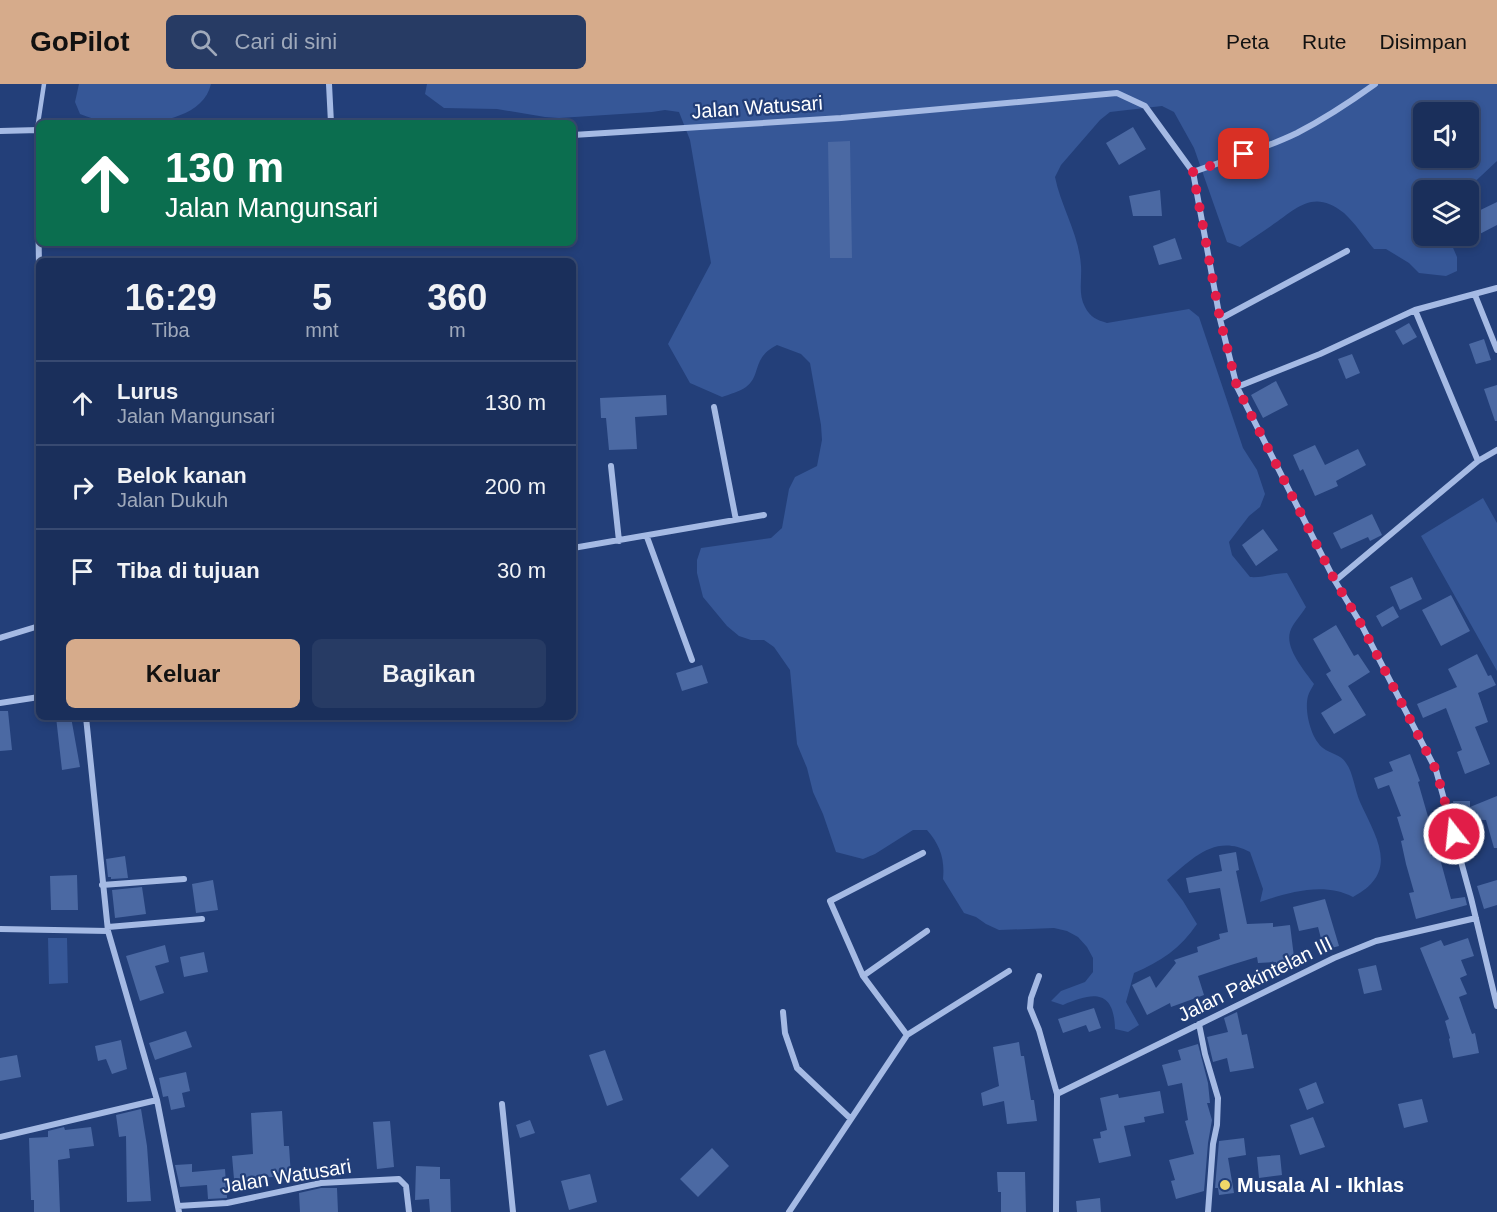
<!DOCTYPE html>
<html lang="id">
<style>
:root{--surface:#1a2f5b;--page:#273b64;--text:#f1f3f6;--muted:#9fa9bb;--line:#384a71;--accent:#d6ab8b}
body{margin:0;font-family:Helvetica,sans-serif;background:var(--page);color:var(--text);height:100vh;display:flex;flex-direction:column;font-size:22px;white-space:nowrap}
*{box-sizing:border-box;margin:0}
p{font-size:20px;color:var(--muted)}
.icon{flex:none;width:33px;height:33px;fill:none;stroke:currentColor;stroke-width:2;stroke-linecap:round;stroke-linejoin:round}
.map{position:relative;flex:1;overflow:hidden}
.details{position:absolute;left:36px;top:174px;width:540px;height:462px;display:flex;flex-direction:column;background:var(--surface);border-radius:9px;box-shadow:0 3px 9px #0003,0 0 0 2px var(--line)}
.details>*{flex:none}
.banner{position:absolute;left:36px;top:36px;width:540px;height:126px;border-radius:9px;box-shadow:0 3px 9px #0003,0 0 0 2px var(--line);background:#0b6e4f;color:#fff;overflow:hidden}
.tools{position:absolute;left:1413px;top:18px;display:grid;gap:12px}
.tools a{display:grid;place-items:center;width:66px;height:66px;border-radius:9px;background:var(--surface);box-shadow:0 3px 9px #0003,0 0 0 2px var(--line);font-size:30px}
.pin{position:absolute;display:grid;place-items:center;width:51px;height:51px;color:#fff;margin:-26px;border-radius:12px;box-shadow:0 3px 9px #0006}
.me{position:absolute;width:66px;margin:-33px;rotate:344deg;stroke-linejoin:round;filter:drop-shadow(0 0 4px #0008)}
.turn{display:flex;align-items:center;gap:21px;height:126px;padding:0 30px;font-size:27px}
.turn .icon{width:78px;height:78px;stroke-width:2.5}
.turn b{display:block;font-size:42px;line-height:51px}
.eta{display:flex;justify-content:space-evenly;align-items:center;height:102px;text-align:center}
.eta b{font-size:36px;font-weight:800;line-height:42px}
.primary-button{display:flex;gap:12px;margin-top:auto;padding:12px 30px}
.primary-button a{flex:1;height:69px;border-radius:9px;background:var(--accent);color:#111;font-size:24px;font-weight:800;line-height:69px;text-align:center}
.primary-button a+a{background:var(--page);color:var(--text)}
ul{padding:0;list-style:none}
li{display:flex;align-items:center;gap:18px;height:84px;padding:0 30px;border-top:2px solid var(--line)}
li div{flex:1}
li b{display:block;font-size:22px}
li em{font-style:normal}
header{display:flex;align-items:center;gap:36px;box-sizing:border-box;height:84px;padding:0 30px;background:var(--accent);color:#111}
header strong{font-size:28px}
nav{display:flex;gap:33px;margin-inline-start:auto;font-size:21px}
.search{width:420px;height:54px;background:var(--page);display:flex;align-items:center;gap:15px;box-sizing:border-box;padding:0 21px;border-radius:9px;color:var(--muted);font-size:22px}
.map>svg:first-child{display:block}
.green{fill:#365797;fill-rule:evenodd}
.building{fill:#4b69a3}
.lines{fill:none;stroke-linecap:round;stroke-linejoin:round}
.lane{stroke:#a5bae4;stroke-width:4.5}
.street{stroke:#a5bae4;stroke-width:6}
.route{stroke:#e11d48;stroke-width:10;stroke-dasharray:0 18}
.poi-dot{fill:#efd768;stroke:#233f79;stroke-width:2}
.labels{text-anchor:middle;dominant-baseline:central;stroke-width:4.5;stroke-linejoin:round;paint-order:stroke}
.street-label{font-size:20px;fill:#fff;stroke:#233f79}
.poi-label{font-size:20px;font-weight:bold;fill:#fff;stroke:#233f79;text-anchor:start}
</style>
<header>
<strong>GoPilot</strong>
<div class="search"><svg class="icon" aria-label="search" viewBox="0 0 24 24"><circle cx="10" cy="10" r="6"/><path d="M15 15l6 6"/></svg>Cari di sini</div>
<nav><a>Peta</a><a>Rute</a><a>Disimpan</a></nav>
</header>
<div class="map">
<svg width="1497" height="1128" viewBox="0 0 1497 1128">
<rect width="100%" height="100%" fill="#233f79"/>
<path class="green" d="M 79,0 L 211,0 C 202,39 139,42 107,38 C 98,37 89,33 80,30 L 75,18 Z
M 427,0 L 1497,0 L 1497,77 L 1466,106 L 1424,106 L 1424,152 L 1448,152 L 1457,173 L 1457,187 L 1446,192 L 1419,189 L 1409,179 L 1386,165 L 1374,165 C 1364,153 1355,139 1344,129 C 1313,104 1296,125 1271,142 C 1261,149 1250,156 1240,163 L 1227,158 L 1194,64 L 1174,28 L 1162,22 L 1110,28 L 1100,36 L 1061,81 L 1055,93 C 1061,123 1079,150 1081,182 C 1082,196 1078,210 1085,223 C 1090,233 1097,236 1107,239 L 1189,225 L 1199,233 L 1243,364 L 1257,386 L 1265,410 L 1260,423 L 1249,432 L 1229,458 L 1232,471 L 1250,493 C 1263,494 1274,489 1287,489 L 1306,523 C 1302,530 1292,540 1290,548 C 1285,565 1305,587 1314,600 C 1312,604 1309,608 1308,612 C 1304,627 1311,655 1323,664 C 1330,670 1341,670 1346,679 C 1353,688 1355,707 1360,718 C 1377,755 1400,788 1353,813 C 1324,798 1290,808 1260,818 L 1263,805 L 1250,768 C 1215,749 1192,775 1167,796 L 1183,817 L 1197,840 C 1181,864 1160,878 1134,889 L 1126,918 L 1139,941 L 1128,948 L 1115,945 C 1114,905 1093,908 1063,921 L 1051,917 L 1061,907 L 1085,898 L 1093,888 L 1093,874 L 1087,863 L 1078,853 L 1067,847 L 1054,844 L 999,846 L 986,840 L 976,833 L 964,829 L 943,795 C 945,775 940,761 927,746 L 913,746 L 875,770 L 863,775 L 836,768 L 823,730 L 813,708 L 807,684 L 797,660 L 790,586 L 774,563 L 764,556 L 751,556 L 739,552 L 727,542 L 703,513 L 697,489 L 697,476 L 701,464 L 771,454 L 782,444 L 789,405 L 795,393 L 817,382 L 822,356 L 821,341 L 810,279 L 801,270 L 777,261 C 751,274 762,291 746,303 C 739,308 730,310 722,313 L 690,299 L 668,260 L 711,179 L 690,56 L 679,28 L 665,26 L 652,28 L 559,34 L 545,33 L 497,25 L 444,24 L 425,10 ZM 1424,28 L 1468,28 L 1468,74 L 1424,74 Z
M 1483,414 L 1497,439 L 1497,587 L 1421,452 Z
M 48,854 L 67,854 L 68,899 L 49,900 Z"/>
<path class="building" d="M 1133,43 L 1146,65 L 1119,81 L 1106,59 Z
M 850,57 L 852,174 L 830,174 L 828,58 Z
M 1160,106 L 1162,132 L 1133,132 L 1129,112 Z
M 1497,118 L 1497,141 L 1472,154 L 1468,148 L 1468,132 Z
M 1175,154 L 1182,175 L 1159,181 L 1153,162 Z
M 1409,239 L 1417,253 L 1403,261 L 1395,247 Z
M 1484,255 L 1491,276 L 1476,280 L 1469,260 Z
M 1352,270 L 1360,289 L 1346,295 L 1338,275 Z
M 1276,297 L 1288,321 L 1263,334 L 1251,311 Z
M 1497,301 L 1497,337 L 1495,337 L 1484,305 Z
M 666,311 L 667,331 L 635,333 L 637,365 L 609,366 L 606,334 L 601,334 L 600,314 Z
M 1315,361 L 1325,381 L 1358,365 L 1366,381 L 1336,397 L 1338,402 L 1315,412 L 1303,385 L 1300,387 L 1293,371 Z
M 1372,430 L 1382,451 L 1370,457 L 1368,453 L 1341,465 L 1333,449 Z
M 1263,445 L 1278,466 L 1256,482 L 1242,461 Z
M 1412,493 L 1422,515 L 1400,526 L 1390,503 Z
M 1451,511 L 1470,547 L 1441,562 L 1422,526 Z
M 1393,522 L 1399,533 L 1382,543 L 1376,532 Z
M 1336,541 L 1354,572 L 1358,570 L 1370,588 L 1348,602 L 1366,631 L 1334,650 L 1321,629 L 1342,616 L 1326,590 L 1331,587 L 1313,555 Z
M 1477,570 L 1488,592 L 1491,591 L 1496,601 L 1478,609 L 1488,638 L 1475,643 L 1490,680 L 1465,690 L 1457,668 L 1462,666 L 1446,624 L 1423,634 L 1417,620 L 1457,603 L 1448,585 Z
M 702,581 L 708,599 L 682,607 L 676,589 Z
M 0,627 L 8,627 L 12,666 L 0,667 Z
M 56,633 L 71,633 L 80,683 L 62,686 Z
M 1410,670 L 1420,697 L 1418,698 L 1431,743 L 1425,745 L 1432,772 L 1439,771 L 1451,815 L 1465,813 L 1467,821 L 1416,835 L 1409,809 L 1414,808 L 1406,780 L 1401,757 L 1404,756 L 1397,733 L 1401,732 L 1389,701 L 1378,705 L 1374,694 L 1393,687 L 1389,678 Z
M 1497,712 L 1497,764 L 1494,764 L 1486,736 L 1455,735 L 1453,717 L 1470,717 L 1470,723 Z
M 1236,768 L 1239,786 L 1236,787 L 1247,840 L 1273,839 L 1273,843 L 1290,841 L 1295,881 L 1276,882 L 1276,878 L 1258,879 L 1257,873 L 1231,881 L 1198,892 L 1204,911 L 1171,923 L 1170,919 L 1147,931 L 1132,901 L 1150,892 L 1156,904 L 1176,879 L 1174,876 L 1198,868 L 1197,863 L 1220,855 L 1219,850 L 1228,848 L 1220,804 L 1189,809 L 1186,794 L 1222,787 L 1219,771 Z
M 125,772 L 128,794 L 111,795 L 111,793 L 108,793 L 106,775 Z
M 77,791 L 78,826 L 51,826 L 50,792 Z
M 213,796 L 218,826 L 196,829 L 192,800 Z
M 1497,796 L 1497,821 L 1484,825 L 1477,802 Z
M 142,803 L 146,830 L 115,834 L 112,806 Z
M 1325,815 L 1339,862 L 1324,866 L 1318,843 L 1299,847 L 1293,823 Z
M 1468,854 L 1474,872 L 1461,876 L 1467,891 L 1460,894 L 1467,910 L 1459,913 L 1472,950 L 1475,949 L 1479,969 L 1453,974 L 1449,955 L 1450,954 L 1445,937 L 1449,935 L 1420,864 L 1441,856 L 1444,862 Z
M 165,861 L 169,878 L 155,882 L 164,909 L 140,917 L 126,872 Z
M 204,868 L 208,888 L 184,893 L 180,873 Z
M 1376,881 L 1382,906 L 1364,910 L 1358,885 Z
M 1094,924 L 1101,944 L 1089,948 L 1086,941 L 1063,949 L 1058,935 Z
M 1237,928 L 1242,951 L 1247,950 L 1254,984 L 1230,988 L 1227,974 L 1213,978 L 1207,953 L 1228,948 L 1224,934 Z
M 186,947 L 192,963 L 155,976 L 149,959 Z
M 121,956 L 127,985 L 112,990 L 106,975 L 98,977 L 95,962 Z
M 1019,958 L 1021,972 L 1024,972 L 1031,1016 L 1034,1016 L 1037,1037 L 1007,1040 L 1004,1017 L 983,1022 L 981,1009 L 999,1002 L 993,963 Z
M 1198,960 L 1208,999 L 1210,1019 L 1207,1019 L 1212,1036 L 1208,1059 L 1204,1107 L 1176,1115 L 1171,1097 L 1175,1096 L 1169,1076 L 1194,1070 L 1185,1037 L 1188,1036 L 1182,999 L 1168,1002 L 1162,981 L 1181,976 L 1178,966 Z
M 605,966 L 623,1016 L 607,1022 L 589,971 Z
M 17,971 L 21,993 L 0,997 L 0,974 Z
M 186,988 L 190,1007 L 182,1009 L 185,1023 L 171,1026 L 168,1012 L 163,1013 L 159,994 Z
M 1316,998 L 1324,1019 L 1307,1026 L 1299,1005 Z
M 1160,1007 L 1164,1029 L 1144,1033 L 1145,1038 L 1124,1042 L 1131,1072 L 1099,1079 L 1093,1055 L 1101,1054 L 1100,1048 L 1107,1046 L 1100,1014 L 1118,1010 L 1119,1014 Z
M 1422,1015 L 1428,1038 L 1404,1044 L 1398,1020 Z
M 141,1025 L 147,1062 L 151,1117 L 127,1118 L 126,1052 L 119,1053 L 116,1031 Z
M 282,1027 L 284,1062 L 289,1062 L 291,1092 L 234,1095 L 232,1072 L 253,1070 L 251,1029 Z
M 1313,1033 L 1325,1063 L 1300,1071 L 1290,1041 Z
M 530,1036 L 535,1049 L 520,1054 L 516,1041 Z
M 390,1037 L 394,1083 L 377,1085 L 373,1038 Z
M 64,1043 L 65,1046 L 91,1043 L 94,1062 L 69,1065 L 70,1074 L 58,1076 L 60,1128 L 34,1128 L 34,1116 L 31,1116 L 29,1054 L 48,1053 L 48,1047 Z
M 1244,1054 L 1246,1071 L 1228,1074 L 1234,1109 L 1219,1111 L 1218,1104 L 1215,1104 L 1219,1057 Z
M 712,1064 L 729,1082 L 698,1113 L 680,1095 Z
M 1280,1071 L 1282,1091 L 1259,1094 L 1257,1073 Z
M 192,1080 L 192,1088 L 225,1085 L 227,1114 L 208,1115 L 207,1101 L 180,1103 L 175,1081 Z
M 416,1082 L 440,1083 L 440,1095 L 450,1095 L 451,1128 L 430,1128 L 429,1115 L 415,1116 Z
M 997,1088 L 1025,1088 L 1026,1128 L 1001,1128 L 1001,1108 L 998,1108 Z
M 590,1090 L 597,1118 L 569,1126 L 561,1097 Z
M 321,1104 L 337,1104 L 338,1128 L 300,1128 L 299,1109 Z
M 1100,1114 L 1101,1128 L 1077,1128 L 1076,1117 Z"/>
<g class="lines">
<path class="lane" d="M 37,46 L 44,0"/>
<path class="street" d="M 329,0 L 331,39
M 37,46 L 39,182
M 0,47 L 39,46
M 573,51 L 841,34 L 1117,9 L 1145,22 L 1193,88 L 1220,235 L 1237,303 L 1335,497 L 1361,540 L 1436,686 L 1471,814 L 1497,922
M 1193,88 C 1227,76 1264,65 1297,49 C 1324,35 1350,18 1375,0
M 1475,211 L 1497,266
M 1415,226 L 1478,377
M 1220,235 L 1347,167
M 1237,303 L 1320,270 L 1415,226 L 1497,204
M 714,323 L 736,436
M 611,382 L 619,457
M 647,453 L 692,576
M 573,464 L 764,431
M 1335,497 L 1478,377 L 1497,366
M 0,554 L 39,542
M 0,619 L 39,613
M 86,633 L 108,847 L 157,1016 L 179,1128
M 102,801 L 184,795
M 108,843 L 202,835
M 0,845 L 108,847
M 863,892 L 927,847
M 1039,892 L 1031,914 L 1030,924 L 1039,946 L 1057,1010 L 1056,1128
M 783,928 L 785,949 L 797,984 L 851,1035
M 1199,940 L 1205,970 L 1218,1014 L 1217,1041 L 1213,1060 L 1208,1128
M 907,951 L 863,892 L 830,817 L 923,769
M 1057,1010 L 1334,874 L 1376,857 L 1476,834
M 502,1020 L 513,1128
M 0,1053 L 157,1016
M 178,1122 L 227,1119 L 321,1099 L 399,1095 L 406,1102 L 409,1128
M 789,1128 L 907,951 L 1009,887"/>
</g>
<g class="lines">
<path class="route" d="M 1244,70 L 1193,88 L 1220,235 L 1237,303 L 1335,497 L 1361,540 L 1436,686 L 1454,750"/>
</g>
<circle class="poi-dot" cx="1225" cy="1101" r="6"/>
<g class="labels">
<g class="street-label">
<text transform="translate(757 23) rotate(-4)">Jalan Watusari</text>
<text transform="translate(1255 895) rotate(-26)">Jalan Pakintelan III</text>
<text transform="translate(286 1092) rotate(-9)">Jalan Watusari</text>
</g>
<g class="poi-label">
<text x="1237" y="1101">Musala Al - Ikhlas</text>
</g>
</g>
</svg>
<div class="tools">
<a><svg class="icon" aria-label="sound" viewBox="0 0 24 24"><path d="M4 9h4l5-4v14l-5-4H4zM17 9q2 3 0 6"/></svg></a>
<a><svg class="icon" aria-label="layers" viewBox="0 0 24 24"><path d="M12 4l9 5-9 5-9-5zM3 14l9 5 9-5"/></svg></a>
</div>
<div class="pin" style="left:1244px;top:70px;background:#d93025"><svg class="icon" aria-label="arrive" viewBox="0 0 24 24"><path d="M6 21V4h12l-3 4 3 4H6"/></svg></div>
<svg class="me" style="left:1454px;top:750px" viewBox="-20 -20 40 40"><circle r="17" fill="#e11d48" stroke="#fff" stroke-width="3"/><path d="M0-11L8 9 0 5-8 9z" fill="#fff"/></svg>
<div class="banner">
<div class="turn"><svg class="icon" aria-label="ahead" viewBox="0 0 24 24"><path d="M12 20V5M6 11l6-6 6 6"/></svg><div><b>130 m</b>Jalan Mangunsari</div></div>
</div>
<section class="details">
<div class="eta">
<div><b>16:29</b><p>Tiba</p></div>
<div><b>5</b><p>mnt</p></div>
<div><b>360</b><p>m</p></div>
</div>
<ul>
<li><svg class="icon" aria-label="ahead" viewBox="0 0 24 24"><path d="M12 20V5M6 11l6-6 6 6"/></svg><div><b>Lurus</b><p>Jalan Mangunsari</p></div><em>130 m</em></li>
<li><svg class="icon" aria-label="right" viewBox="0 0 24 24"><path d="M7 20v-9h11M14 6l5 5-5 5"/></svg><div><b>Belok kanan</b><p>Jalan Dukuh</p></div><em>200 m</em></li>
<li><svg class="icon" aria-label="arrive" viewBox="0 0 24 24"><path d="M6 21V4h12l-3 4 3 4H6"/></svg><div><b>Tiba di tujuan</b></div><em>30 m</em></li>
</ul>
<div class="primary-button"><a>Keluar</a><a>Bagikan</a></div>
</section>
</div>
